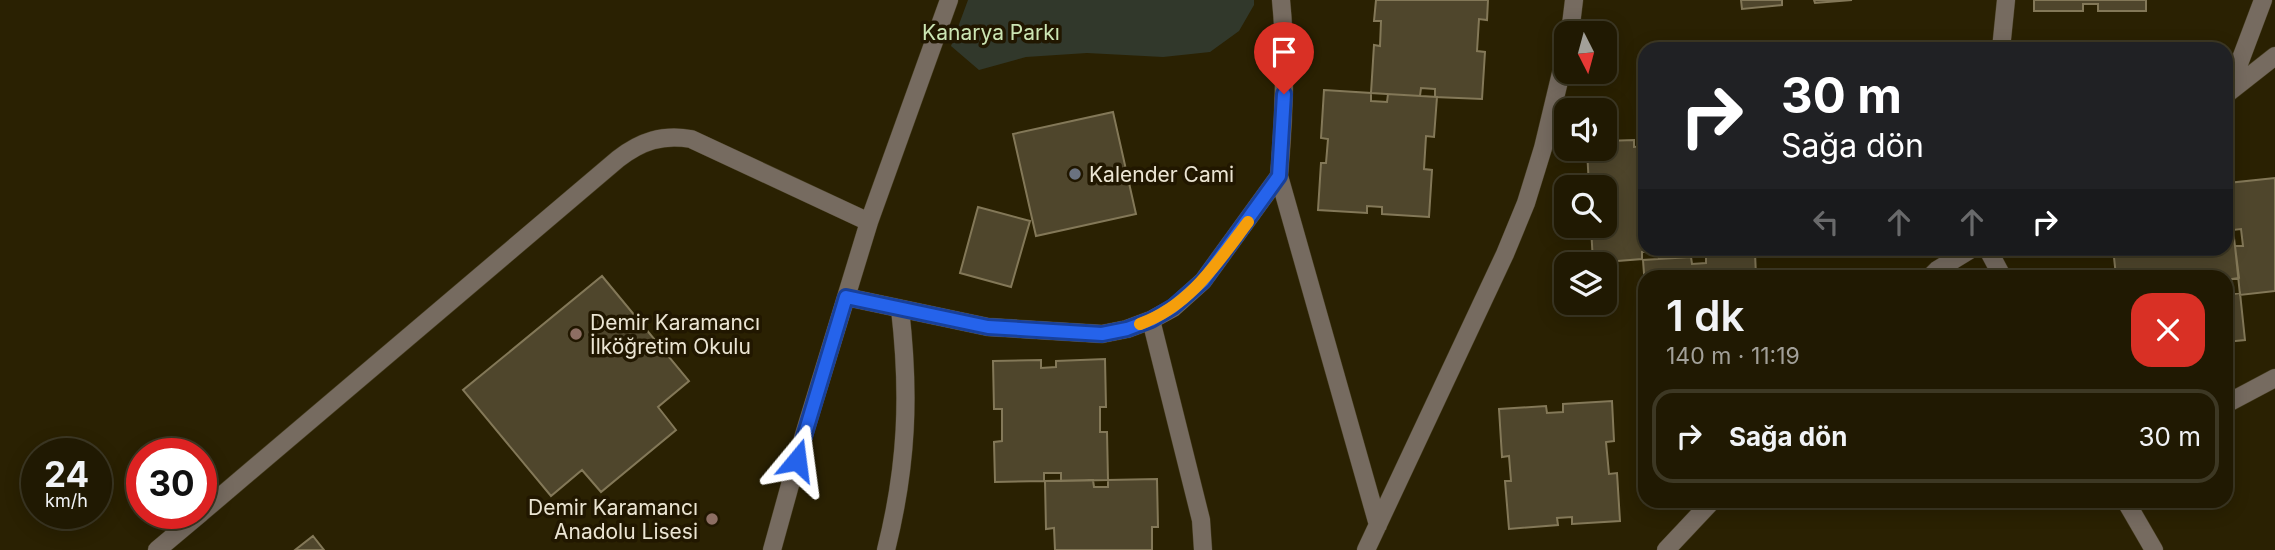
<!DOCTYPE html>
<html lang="tr">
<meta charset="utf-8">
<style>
:root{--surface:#201902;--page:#2d2611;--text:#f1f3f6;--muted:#a2a099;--line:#3d3824}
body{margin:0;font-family:Inter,sans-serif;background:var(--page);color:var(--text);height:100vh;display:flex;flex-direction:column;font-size:26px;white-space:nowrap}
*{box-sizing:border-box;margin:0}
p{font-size:23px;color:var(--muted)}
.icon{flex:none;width:38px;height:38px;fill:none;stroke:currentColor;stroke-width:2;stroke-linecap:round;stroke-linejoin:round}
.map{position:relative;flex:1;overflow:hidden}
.panel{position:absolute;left:1638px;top:270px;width:595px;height:238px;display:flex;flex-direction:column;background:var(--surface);border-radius:21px;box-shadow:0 4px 18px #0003,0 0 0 2px var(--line)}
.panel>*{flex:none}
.hud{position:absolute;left:1638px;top:42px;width:595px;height:214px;border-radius:21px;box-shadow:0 4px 18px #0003,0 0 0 2px var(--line);background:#202124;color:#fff;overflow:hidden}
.needle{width:46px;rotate:174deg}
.tools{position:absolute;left:1554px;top:21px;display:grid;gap:14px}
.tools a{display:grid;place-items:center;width:63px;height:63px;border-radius:14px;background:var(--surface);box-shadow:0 4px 18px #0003,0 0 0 2px var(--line);font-size:35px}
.speed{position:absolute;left:21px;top:438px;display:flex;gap:14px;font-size:35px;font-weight:700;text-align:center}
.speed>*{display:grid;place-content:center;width:91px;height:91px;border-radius:50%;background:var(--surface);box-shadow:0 4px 18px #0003,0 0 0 2px var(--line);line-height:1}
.speed small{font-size:18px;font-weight:400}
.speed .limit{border:10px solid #d22;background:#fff;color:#111}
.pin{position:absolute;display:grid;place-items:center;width:60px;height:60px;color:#fff;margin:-72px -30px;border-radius:50% 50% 50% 0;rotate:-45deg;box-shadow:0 0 7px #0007}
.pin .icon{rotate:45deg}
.me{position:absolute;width:77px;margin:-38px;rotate:16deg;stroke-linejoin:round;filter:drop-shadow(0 0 5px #0008)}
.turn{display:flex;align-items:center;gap:24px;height:147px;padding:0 28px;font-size:32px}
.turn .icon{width:91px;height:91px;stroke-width:2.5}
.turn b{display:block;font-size:49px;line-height:60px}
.lanes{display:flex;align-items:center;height:66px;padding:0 28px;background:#0003;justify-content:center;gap:35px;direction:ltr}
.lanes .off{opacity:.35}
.round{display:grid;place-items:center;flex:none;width:74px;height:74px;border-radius:21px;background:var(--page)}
.summary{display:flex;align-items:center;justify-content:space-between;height:119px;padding:0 28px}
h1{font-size:42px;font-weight:600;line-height:52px}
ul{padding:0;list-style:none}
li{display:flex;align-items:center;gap:21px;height:94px;margin:0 14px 10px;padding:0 14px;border:4px solid var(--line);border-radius:21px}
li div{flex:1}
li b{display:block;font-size:26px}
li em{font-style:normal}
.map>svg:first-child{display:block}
.green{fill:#31382b}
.building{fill:#4f462c;stroke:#837858;stroke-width:2}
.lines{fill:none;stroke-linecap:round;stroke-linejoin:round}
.minor-casing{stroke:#453c1f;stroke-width:19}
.minor{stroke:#766b60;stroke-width:18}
.route-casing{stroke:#184099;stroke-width:18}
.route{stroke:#2563eb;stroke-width:12}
.slow{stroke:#f59e0b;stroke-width:12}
.worship-dot{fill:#6b7280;stroke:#211700;stroke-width:2.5}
.education-dot{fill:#8d6e63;stroke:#211700;stroke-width:2.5}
.labels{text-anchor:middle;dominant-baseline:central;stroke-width:7;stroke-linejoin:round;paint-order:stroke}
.park-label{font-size:21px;fill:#cbe5b3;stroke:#211700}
.poi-label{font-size:21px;fill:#ebe5d3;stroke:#211700;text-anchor:start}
</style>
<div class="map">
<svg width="2275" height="550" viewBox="0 0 2275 550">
<rect width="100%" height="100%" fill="#2a2102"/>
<path class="green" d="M 968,0 L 1254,0 L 1254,5 L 1239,31 L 1210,52 L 1163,57 L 1087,53 L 1026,57 L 979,70 L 951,46 Z"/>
<path class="building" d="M 1376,0 L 1488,0 L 1487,20 L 1479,19 L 1477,51 L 1485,52 L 1482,99 L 1435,97 L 1435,89 L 1421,88 L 1420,96 L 1371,93 L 1374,45 L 1380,46 L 1381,21 L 1374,21 Z
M 1741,0 L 1782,0 L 1782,5 L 1742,9 Z
M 1814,0 L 1852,0 L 1815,3 Z
M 2034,0 L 2146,0 L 2146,11 L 2098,11 L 2098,4 L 2083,4 L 2083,11 L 2034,11 Z
M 1324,90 L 1371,93 L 1371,101 L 1387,102 L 1388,94 L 1437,97 L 1434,137 L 1426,136 L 1424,169 L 1432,170 L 1429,217 L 1382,214 L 1382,207 L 1367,206 L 1367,213 L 1318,210 L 1321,163 L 1326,163 L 1328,139 L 1321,138 Z
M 1113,112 L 1136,214 L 1036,236 L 1013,134 Z
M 1634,140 L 1634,147 L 1645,146 L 1645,248 L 1705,248 L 1706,256 L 1659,259 L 1658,251 L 1642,252 L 1642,259 L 1593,263 L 1591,226 L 1605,226 L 1605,187 L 1589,187 L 1587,149 L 1605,149 L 1605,141 Z
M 2275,178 L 2275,291 L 2240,295 L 2235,246 L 2243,246 L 2241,229 L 2233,230 L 2228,183 Z
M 978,207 L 1030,221 L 1011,287 L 960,273 Z
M 2233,230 L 2239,278 L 2231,279 L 2233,294 L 2240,293 L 2245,340 L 2226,342 L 2226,276 L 2116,276 L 2113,248 L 2226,248 L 2226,231 Z
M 1755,253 L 1756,276 L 1645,276 L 1645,287 L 1643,260 L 1691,257 L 1692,264 L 1706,263 L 1706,256 Z
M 602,276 L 689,381 L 658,407 L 676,430 L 601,492 L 582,470 L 551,496 L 463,390 Z
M 1105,359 L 1106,407 L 1100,407 L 1100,432 L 1107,432 L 1108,480 L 1061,481 L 1061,473 L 1044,473 L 1044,481 L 995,482 L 994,442 L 1002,441 L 1002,409 L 994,409 L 993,361 L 1041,360 L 1041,368 L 1056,367 L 1056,361 Z
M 1612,401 L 1614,441 L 1606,442 L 1609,474 L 1617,473 L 1620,521 L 1572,524 L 1572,517 L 1557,518 L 1558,525 L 1509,529 L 1505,481 L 1511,481 L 1509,456 L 1502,457 L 1499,409 L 1546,406 L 1547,413 L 1563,412 L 1563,404 Z
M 1157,479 L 1158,527 L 1152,527 L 1152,550 L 1055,550 L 1054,528 L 1046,529 L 1045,481 L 1093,480 L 1094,487 L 1108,487 L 1108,480 Z
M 313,536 L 324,550 L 295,550 Z"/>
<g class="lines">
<defs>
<path id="minor" d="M 1281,0 C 1287,59 1284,118 1279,176 L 1378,525
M 1570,33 L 1574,0
M 2001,49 L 2006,0
M 2228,93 L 2263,0
M 2228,93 L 2275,56
M 1987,248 L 2002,276
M 1931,276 L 1937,270 L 1973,248
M 846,297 L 988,327 L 1102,334 L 1127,329 L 1151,320 L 1173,308 L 1203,281 L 1279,176
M 1151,320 L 1201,520 L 1203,550
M 2226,404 L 2275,378
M 2125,500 L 2154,550
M 201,513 L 618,159 C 641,141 663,134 691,139 L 869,222
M 157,550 L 201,513
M 772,550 L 803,438 L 869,222 L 949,0
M 886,550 C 907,466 910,395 900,309
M 1366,550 L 1505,254 L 1526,203 L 1543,148 L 1566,52
M 1666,550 L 1713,500"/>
</defs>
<use href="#minor" class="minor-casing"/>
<use href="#minor" class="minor"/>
</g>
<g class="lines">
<defs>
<path id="route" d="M 797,460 L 846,297 L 988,327 L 1102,334 L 1127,329 L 1151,320 L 1173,307 L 1203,281 L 1279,176 L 1284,94"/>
</defs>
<use href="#route" class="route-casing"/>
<use href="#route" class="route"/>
<path class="slow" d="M 1140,324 C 1190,306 1217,263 1248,222"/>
</g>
<circle class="worship-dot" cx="1075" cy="174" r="7"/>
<g class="education-dot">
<circle cx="576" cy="334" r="7"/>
<circle cx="712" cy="519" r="7"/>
</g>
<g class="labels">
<g class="park-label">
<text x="991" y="32">Kanarya Parkı</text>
</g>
<g class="poi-label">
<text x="1089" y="174">Kalender Cami</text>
<text x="590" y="322">Demir Karamancı<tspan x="590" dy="24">İlköğretim Okulu</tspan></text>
<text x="698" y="507" text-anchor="end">Demir Karamancı<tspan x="698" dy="24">Anadolu Lisesi</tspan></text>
</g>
</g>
</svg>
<div class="tools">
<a><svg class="needle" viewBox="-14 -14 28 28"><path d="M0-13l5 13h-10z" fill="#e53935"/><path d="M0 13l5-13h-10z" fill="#a2a099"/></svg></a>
<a><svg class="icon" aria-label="sound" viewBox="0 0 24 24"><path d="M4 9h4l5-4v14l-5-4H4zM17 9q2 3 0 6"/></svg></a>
<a><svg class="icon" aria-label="search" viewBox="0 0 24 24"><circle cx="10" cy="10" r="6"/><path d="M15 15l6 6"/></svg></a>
<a><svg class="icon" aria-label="layers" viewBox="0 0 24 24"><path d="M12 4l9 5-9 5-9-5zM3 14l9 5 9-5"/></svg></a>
</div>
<div class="speed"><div>24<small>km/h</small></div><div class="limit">30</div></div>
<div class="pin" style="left:1284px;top:94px;background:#d93025"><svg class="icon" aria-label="arrive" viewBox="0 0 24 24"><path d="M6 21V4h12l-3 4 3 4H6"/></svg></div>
<svg class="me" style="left:797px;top:460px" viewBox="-20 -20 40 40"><path d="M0-17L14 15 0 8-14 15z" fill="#2563eb" stroke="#fff" stroke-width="4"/></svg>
<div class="hud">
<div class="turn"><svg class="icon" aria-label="right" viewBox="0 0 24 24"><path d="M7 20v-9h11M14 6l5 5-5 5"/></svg><div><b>30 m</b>Sağa dön</div></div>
<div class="lanes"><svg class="icon off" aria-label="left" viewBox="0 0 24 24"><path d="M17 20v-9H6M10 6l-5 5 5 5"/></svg><svg class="icon off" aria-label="ahead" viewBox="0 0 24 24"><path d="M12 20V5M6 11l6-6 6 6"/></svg><svg class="icon off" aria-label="ahead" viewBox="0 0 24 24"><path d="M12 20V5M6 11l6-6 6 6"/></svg><svg class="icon" aria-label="right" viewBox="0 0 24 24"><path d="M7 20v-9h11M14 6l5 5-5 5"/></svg></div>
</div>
<section class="panel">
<div class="summary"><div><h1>1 dk</h1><p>140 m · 11:19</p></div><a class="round" style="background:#d93025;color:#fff"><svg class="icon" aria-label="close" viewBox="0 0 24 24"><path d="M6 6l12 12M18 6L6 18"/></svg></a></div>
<ul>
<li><svg class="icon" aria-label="right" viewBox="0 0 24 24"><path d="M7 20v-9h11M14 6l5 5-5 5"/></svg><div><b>Sağa dön</b></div><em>30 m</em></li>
</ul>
</section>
</div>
